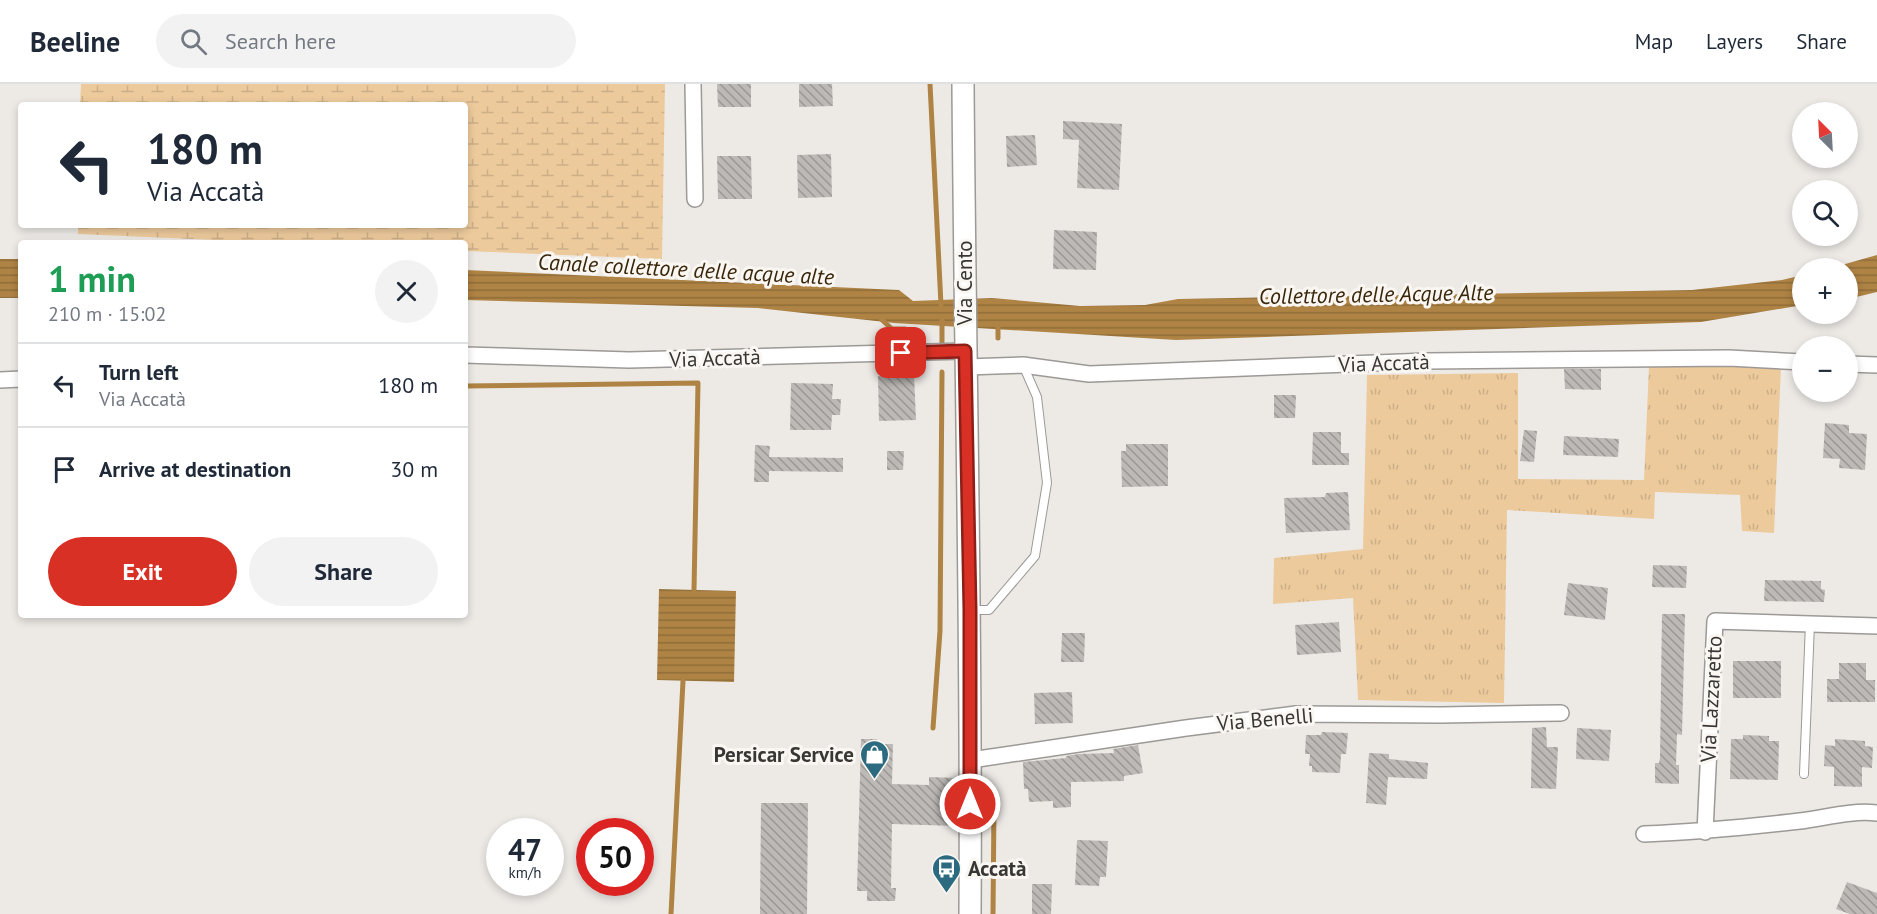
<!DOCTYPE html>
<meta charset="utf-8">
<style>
:root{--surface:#fff;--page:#f2f2f3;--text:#1f2937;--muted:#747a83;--line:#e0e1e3;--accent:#d93025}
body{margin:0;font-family:"PT Sans",sans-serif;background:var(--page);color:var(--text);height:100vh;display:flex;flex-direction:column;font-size:22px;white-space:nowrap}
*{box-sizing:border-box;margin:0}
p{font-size:20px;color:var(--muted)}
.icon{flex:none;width:33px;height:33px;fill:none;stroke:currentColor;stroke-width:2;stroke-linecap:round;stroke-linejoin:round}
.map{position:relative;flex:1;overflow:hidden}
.sheet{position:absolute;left:18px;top:156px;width:450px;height:378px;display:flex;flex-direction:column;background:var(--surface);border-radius:6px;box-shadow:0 3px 9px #0003}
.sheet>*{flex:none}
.top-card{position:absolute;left:18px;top:18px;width:450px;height:126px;border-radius:6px;box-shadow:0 3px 9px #0003;background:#fff;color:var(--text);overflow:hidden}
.needle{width:39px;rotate:336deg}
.tools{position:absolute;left:1792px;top:18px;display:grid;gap:12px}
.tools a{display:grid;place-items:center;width:66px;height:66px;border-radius:50%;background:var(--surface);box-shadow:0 3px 9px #0003;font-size:30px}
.speed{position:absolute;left:486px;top:734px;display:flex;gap:12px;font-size:30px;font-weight:700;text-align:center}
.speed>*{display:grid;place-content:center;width:78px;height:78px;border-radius:50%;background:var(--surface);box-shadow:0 3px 9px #0003;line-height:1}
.speed small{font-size:15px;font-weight:400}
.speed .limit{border:9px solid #d22;background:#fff;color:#111}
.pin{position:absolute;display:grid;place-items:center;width:51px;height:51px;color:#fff;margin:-26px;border-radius:12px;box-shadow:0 3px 9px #0006}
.me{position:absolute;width:66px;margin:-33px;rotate:0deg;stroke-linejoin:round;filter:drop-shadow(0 0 4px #0008)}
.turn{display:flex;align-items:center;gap:21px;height:126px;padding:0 30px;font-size:27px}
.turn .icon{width:78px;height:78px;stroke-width:2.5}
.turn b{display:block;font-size:42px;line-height:51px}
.round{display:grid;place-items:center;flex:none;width:63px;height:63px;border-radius:32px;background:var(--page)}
.overview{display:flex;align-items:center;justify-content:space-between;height:102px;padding:0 30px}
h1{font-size:36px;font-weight:700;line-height:45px;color:#1e9e55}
.action{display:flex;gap:12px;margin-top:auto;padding:12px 30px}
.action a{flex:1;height:69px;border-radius:36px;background:var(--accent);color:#fff;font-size:24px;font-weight:700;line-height:69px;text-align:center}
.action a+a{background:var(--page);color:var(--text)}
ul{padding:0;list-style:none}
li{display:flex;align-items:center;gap:18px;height:84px;padding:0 30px;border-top:2px solid var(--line)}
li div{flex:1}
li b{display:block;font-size:22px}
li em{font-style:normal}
header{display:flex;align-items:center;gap:36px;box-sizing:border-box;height:84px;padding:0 30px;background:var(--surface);border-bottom:2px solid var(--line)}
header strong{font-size:28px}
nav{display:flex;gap:33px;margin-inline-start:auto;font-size:21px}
.search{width:420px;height:54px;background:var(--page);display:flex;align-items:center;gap:15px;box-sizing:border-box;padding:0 21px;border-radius:33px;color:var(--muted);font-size:22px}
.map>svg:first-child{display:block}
.grass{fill:url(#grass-tufts)}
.wetland{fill:url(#wetland-marsh)}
.water{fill:url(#water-rules)}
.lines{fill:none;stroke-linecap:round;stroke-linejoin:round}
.stream{stroke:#af8344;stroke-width:5}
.building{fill:url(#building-back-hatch)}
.service-casing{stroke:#9c9996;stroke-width:10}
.minor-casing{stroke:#9c9996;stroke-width:18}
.secondary-casing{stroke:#9c9996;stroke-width:24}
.service{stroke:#fff;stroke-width:8}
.minor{stroke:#fff;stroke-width:15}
.secondary{stroke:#fff;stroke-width:21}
.route-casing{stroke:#8d1f18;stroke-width:15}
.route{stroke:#d93025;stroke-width:10}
.labels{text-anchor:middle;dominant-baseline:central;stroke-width:6;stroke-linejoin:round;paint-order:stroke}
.street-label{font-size:21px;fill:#383735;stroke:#faf7f3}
.poi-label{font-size:21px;font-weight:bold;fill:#383735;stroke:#faf7f3;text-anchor:end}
.water-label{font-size:22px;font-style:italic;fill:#3a270b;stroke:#faf7f3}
</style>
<header>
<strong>Beeline</strong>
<div class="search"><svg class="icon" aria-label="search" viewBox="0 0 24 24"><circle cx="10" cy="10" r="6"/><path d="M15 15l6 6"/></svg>Search here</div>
<nav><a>Map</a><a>Layers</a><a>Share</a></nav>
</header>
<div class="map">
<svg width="1877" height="830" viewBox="0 0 1877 830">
<defs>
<pattern id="grass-tufts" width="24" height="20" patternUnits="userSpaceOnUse" patternTransform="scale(1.5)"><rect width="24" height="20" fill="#edca9c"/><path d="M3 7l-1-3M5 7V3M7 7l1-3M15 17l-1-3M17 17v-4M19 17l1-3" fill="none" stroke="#ccae87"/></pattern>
<pattern id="wetland-marsh" width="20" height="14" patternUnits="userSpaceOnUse" patternTransform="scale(1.5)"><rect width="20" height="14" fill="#edca9c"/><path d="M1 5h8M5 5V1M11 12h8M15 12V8" fill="none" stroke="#ccae87"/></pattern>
<pattern id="water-rules" width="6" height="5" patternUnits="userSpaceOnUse" patternTransform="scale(1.5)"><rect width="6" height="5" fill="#af8344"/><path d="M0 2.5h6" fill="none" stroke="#8f6c3a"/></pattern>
<pattern id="building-back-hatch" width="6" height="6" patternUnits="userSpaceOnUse" patternTransform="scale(1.5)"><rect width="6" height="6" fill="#bcb9b6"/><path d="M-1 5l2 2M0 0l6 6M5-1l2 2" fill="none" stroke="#9a9795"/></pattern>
</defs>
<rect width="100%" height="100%" fill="#edeae6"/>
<path class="grass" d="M 1649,282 L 1781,282 L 1774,449 L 1742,447 L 1740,411 L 1655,408 L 1654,435 L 1507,426 L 1504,619 L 1358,616 L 1353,514 L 1273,520 L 1274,474 L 1363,465 L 1367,291 L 1518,289 L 1518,395 L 1644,396 Z"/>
<path class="wetland" d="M 81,0 L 665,0 L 662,175 L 465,167 L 465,159 L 285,159 L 78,150 L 78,141 L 465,141 L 465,21 L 80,21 Z"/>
<path class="water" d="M 1877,171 L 1877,208 L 1848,215 L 1848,184 L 1831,184 Z
M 0,175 L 21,175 L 21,214 L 0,214 Z
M 465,186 L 899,206 L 913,217 L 992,214 L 1080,222 L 1145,221 L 1178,215 L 1692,206 L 1782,196 L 1803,191 L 1803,221 L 1701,238 L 1176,256 L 894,239 L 758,224 L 465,216 Z
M 659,505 L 736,507 L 734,598 L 657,596 Z"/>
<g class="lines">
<path class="stream" d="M 930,0 L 941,221
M 881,235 L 892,245 L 905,245
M 942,236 L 942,258
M 998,254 L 998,240
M 465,302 L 698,299 L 694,506
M 933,644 L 940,547 L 942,288
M 671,830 L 683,597
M 993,830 L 994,721"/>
</g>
<path class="building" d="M 717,0 L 751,0 L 751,23 L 718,23 Z
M 799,0 L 832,0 L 833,22 L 799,23 Z
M 1063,37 L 1122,40 L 1119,106 L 1077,104 L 1079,56 L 1063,55 Z
M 1035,51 L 1037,81 L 1007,83 L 1006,52 Z
M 831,70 L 832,113 L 798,114 L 797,71 Z
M 717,72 L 751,72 L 752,115 L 718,115 Z
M 1054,146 L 1097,148 L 1096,186 L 1053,185 Z
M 1564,285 L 1601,285 L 1601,306 L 1565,305 Z
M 914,291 L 916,336 L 879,337 L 878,292 Z
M 791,299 L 833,300 L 832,315 L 841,315 L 840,331 L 832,331 L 831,346 L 790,346 Z
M 1274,311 L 1296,311 L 1295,334 L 1274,334 Z
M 1825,339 L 1849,341 L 1849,349 L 1867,350 L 1865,386 L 1839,384 L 1840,375 L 1823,374 Z
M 1524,346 L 1537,347 L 1534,378 L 1520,377 Z
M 1313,348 L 1341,348 L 1341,369 L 1349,369 L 1349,381 L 1312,381 Z
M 1564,352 L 1619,355 L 1618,373 L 1563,371 Z
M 1126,360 L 1168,360 L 1168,402 L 1122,403 L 1121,367 L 1126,367 Z
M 755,361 L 770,362 L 769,373 L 843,374 L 843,388 L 769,387 L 769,398 L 754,398 Z
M 887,367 L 904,367 L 903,386 L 887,386 Z
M 1348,408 L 1350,446 L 1286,449 L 1284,414 L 1325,413 L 1326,409 Z
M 1653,481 L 1687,482 L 1686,504 L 1652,503 Z
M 1765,496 L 1821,497 L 1821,505 L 1825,506 L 1824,518 L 1764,517 Z
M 1568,499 L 1608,504 L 1605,536 L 1564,531 Z
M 1662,530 L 1685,530 L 1682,651 L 1677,650 L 1676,681 L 1679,681 L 1679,700 L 1655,699 L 1655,679 L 1659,679 L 1660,674 Z
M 1339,538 L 1341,568 L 1297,571 L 1295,541 Z
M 1062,549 L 1085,549 L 1084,578 L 1061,578 Z
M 1733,577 L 1781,577 L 1781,614 L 1733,614 Z
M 1839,579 L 1866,579 L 1866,596 L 1875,596 L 1875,618 L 1827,618 L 1827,595 L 1839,595 Z
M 1072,608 L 1073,639 L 1035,640 L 1034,609 Z
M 1546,643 L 1547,663 L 1558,663 L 1556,705 L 1531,704 L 1532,644 Z
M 1577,644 L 1611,646 L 1609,677 L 1576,675 Z
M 1322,648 L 1348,649 L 1346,670 L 1341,670 L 1340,689 L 1312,688 L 1312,682 L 1309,682 L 1310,670 L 1305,670 L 1306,651 L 1321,651 Z
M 1743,651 L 1769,652 L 1769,657 L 1779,657 L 1778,696 L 1730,695 L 1731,655 L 1743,655 Z
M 861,655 L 877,655 L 877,660 L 893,660 L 892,700 L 929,701 L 929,693 L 957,694 L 956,742 L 892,740 L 891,804 L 896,804 L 895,817 L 867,817 L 867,807 L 857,807 Z
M 1835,655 L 1865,657 L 1865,662 L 1873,663 L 1872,684 L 1862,683 L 1862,703 L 1834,702 L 1834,683 L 1824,682 L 1825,661 L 1835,662 Z
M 1138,661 L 1143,689 L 1124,692 L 1124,697 L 1071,698 L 1071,723 L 1053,724 L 1053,717 L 1029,718 L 1028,705 L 1024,705 L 1023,678 L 1066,674 L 1066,672 L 1079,670 L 1114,669 L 1113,665 Z
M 1369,669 L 1389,670 L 1389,675 L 1428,679 L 1427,695 L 1388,693 L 1386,721 L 1366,719 Z
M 761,719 L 808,719 L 807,830 L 760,830 Z
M 1077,756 L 1108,757 L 1106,793 L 1100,793 L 1099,802 L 1075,801 Z
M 1847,798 L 1877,809 L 1877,830 L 1850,830 L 1836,825 Z
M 1032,800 L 1052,800 L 1051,830 L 1032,830 Z"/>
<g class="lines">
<defs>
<path id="service" d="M 971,526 L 989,526 L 1035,472 L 1047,399 L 1037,313 L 1023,281
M 1804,690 L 1810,539"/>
<path id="minor" d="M 693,0 L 695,115
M 465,271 L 629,276 L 965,267
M 1848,280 L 1877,281
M 966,283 L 1023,281 L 1089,290 L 1427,277 L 1729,274 L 1803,278
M 0,296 L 21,295
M 971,676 L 1186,644 L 1296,630 L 1441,631 L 1561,629
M 1705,748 L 1715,537 L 1877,542
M 1644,750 C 1696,748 1747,743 1800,737 C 1825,734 1851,726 1877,729"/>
<path id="secondary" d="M 963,0 C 965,277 972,553 970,830"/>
</defs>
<use href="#service" class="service-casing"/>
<use href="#minor" class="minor-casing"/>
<use href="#secondary" class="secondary-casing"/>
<use href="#service" class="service"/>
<use href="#minor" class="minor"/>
<use href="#secondary" class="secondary"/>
</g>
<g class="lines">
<defs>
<path id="route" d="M 901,269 L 965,267 L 970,526 L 970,720"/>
</defs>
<use href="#route" class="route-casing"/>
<use href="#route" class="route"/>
</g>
<defs>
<symbol id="shop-pin" viewBox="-11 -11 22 30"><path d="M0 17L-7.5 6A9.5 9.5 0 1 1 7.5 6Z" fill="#2c6a80" stroke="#faf7f3"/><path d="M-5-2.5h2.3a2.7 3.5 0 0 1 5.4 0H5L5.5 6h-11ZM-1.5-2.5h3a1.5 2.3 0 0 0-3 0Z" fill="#fff"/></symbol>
<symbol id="bus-pin" viewBox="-11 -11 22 30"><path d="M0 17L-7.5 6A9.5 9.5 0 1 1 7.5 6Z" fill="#2c6a80" stroke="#faf7f3"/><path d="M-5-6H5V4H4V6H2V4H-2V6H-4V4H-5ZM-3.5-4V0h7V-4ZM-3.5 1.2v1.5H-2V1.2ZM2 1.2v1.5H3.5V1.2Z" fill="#fff"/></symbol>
</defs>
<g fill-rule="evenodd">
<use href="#shop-pin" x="858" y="654" width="33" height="45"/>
<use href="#bus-pin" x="930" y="768" width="33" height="45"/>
</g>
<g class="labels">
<g class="street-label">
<text transform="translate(964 199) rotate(-90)">Via Cento</text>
<text transform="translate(715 274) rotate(-2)">Via Accatà</text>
<text transform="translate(1384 279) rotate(-2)">Via Accatà</text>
<text transform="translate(1711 615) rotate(-87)">Via Lazzaretto</text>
<text transform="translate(1265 635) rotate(-5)">Via Benelli</text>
</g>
<g class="poi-label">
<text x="854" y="670">Persicar Service</text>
<text x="968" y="784" text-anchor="start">Accatà</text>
</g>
<g class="water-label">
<text transform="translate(686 185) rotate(3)">Canale collettore delle acque alte</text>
<text transform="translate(1376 210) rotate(-1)">Collettore delle Acque Alte</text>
</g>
</g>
</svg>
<div class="tools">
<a><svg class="needle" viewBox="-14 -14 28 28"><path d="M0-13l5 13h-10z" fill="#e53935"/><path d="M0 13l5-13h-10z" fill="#747a83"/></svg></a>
<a><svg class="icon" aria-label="search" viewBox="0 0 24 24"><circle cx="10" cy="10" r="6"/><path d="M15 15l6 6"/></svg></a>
<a>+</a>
<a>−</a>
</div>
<div class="speed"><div>47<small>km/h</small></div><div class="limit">50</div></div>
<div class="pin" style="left:901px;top:269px;background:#d93025"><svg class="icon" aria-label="arrive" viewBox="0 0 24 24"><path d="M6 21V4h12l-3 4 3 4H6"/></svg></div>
<svg class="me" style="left:970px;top:720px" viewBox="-20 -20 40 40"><circle r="17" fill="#d93025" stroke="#fff" stroke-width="3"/><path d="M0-11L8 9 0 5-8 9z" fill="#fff"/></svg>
<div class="top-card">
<div class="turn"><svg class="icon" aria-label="left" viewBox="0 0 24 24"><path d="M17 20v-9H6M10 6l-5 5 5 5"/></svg><div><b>180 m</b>Via Accatà</div></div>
</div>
<section class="sheet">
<div class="overview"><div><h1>1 min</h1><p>210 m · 15:02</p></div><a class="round"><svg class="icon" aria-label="close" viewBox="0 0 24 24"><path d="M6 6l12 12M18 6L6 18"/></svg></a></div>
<ul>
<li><svg class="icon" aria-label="left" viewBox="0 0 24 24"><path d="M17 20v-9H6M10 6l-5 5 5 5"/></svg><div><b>Turn left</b><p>Via Accatà</p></div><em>180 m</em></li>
<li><svg class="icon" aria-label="arrive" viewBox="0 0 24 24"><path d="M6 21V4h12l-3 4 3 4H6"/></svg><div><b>Arrive at destination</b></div><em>30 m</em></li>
</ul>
<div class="action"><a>Exit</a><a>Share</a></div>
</section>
</div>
